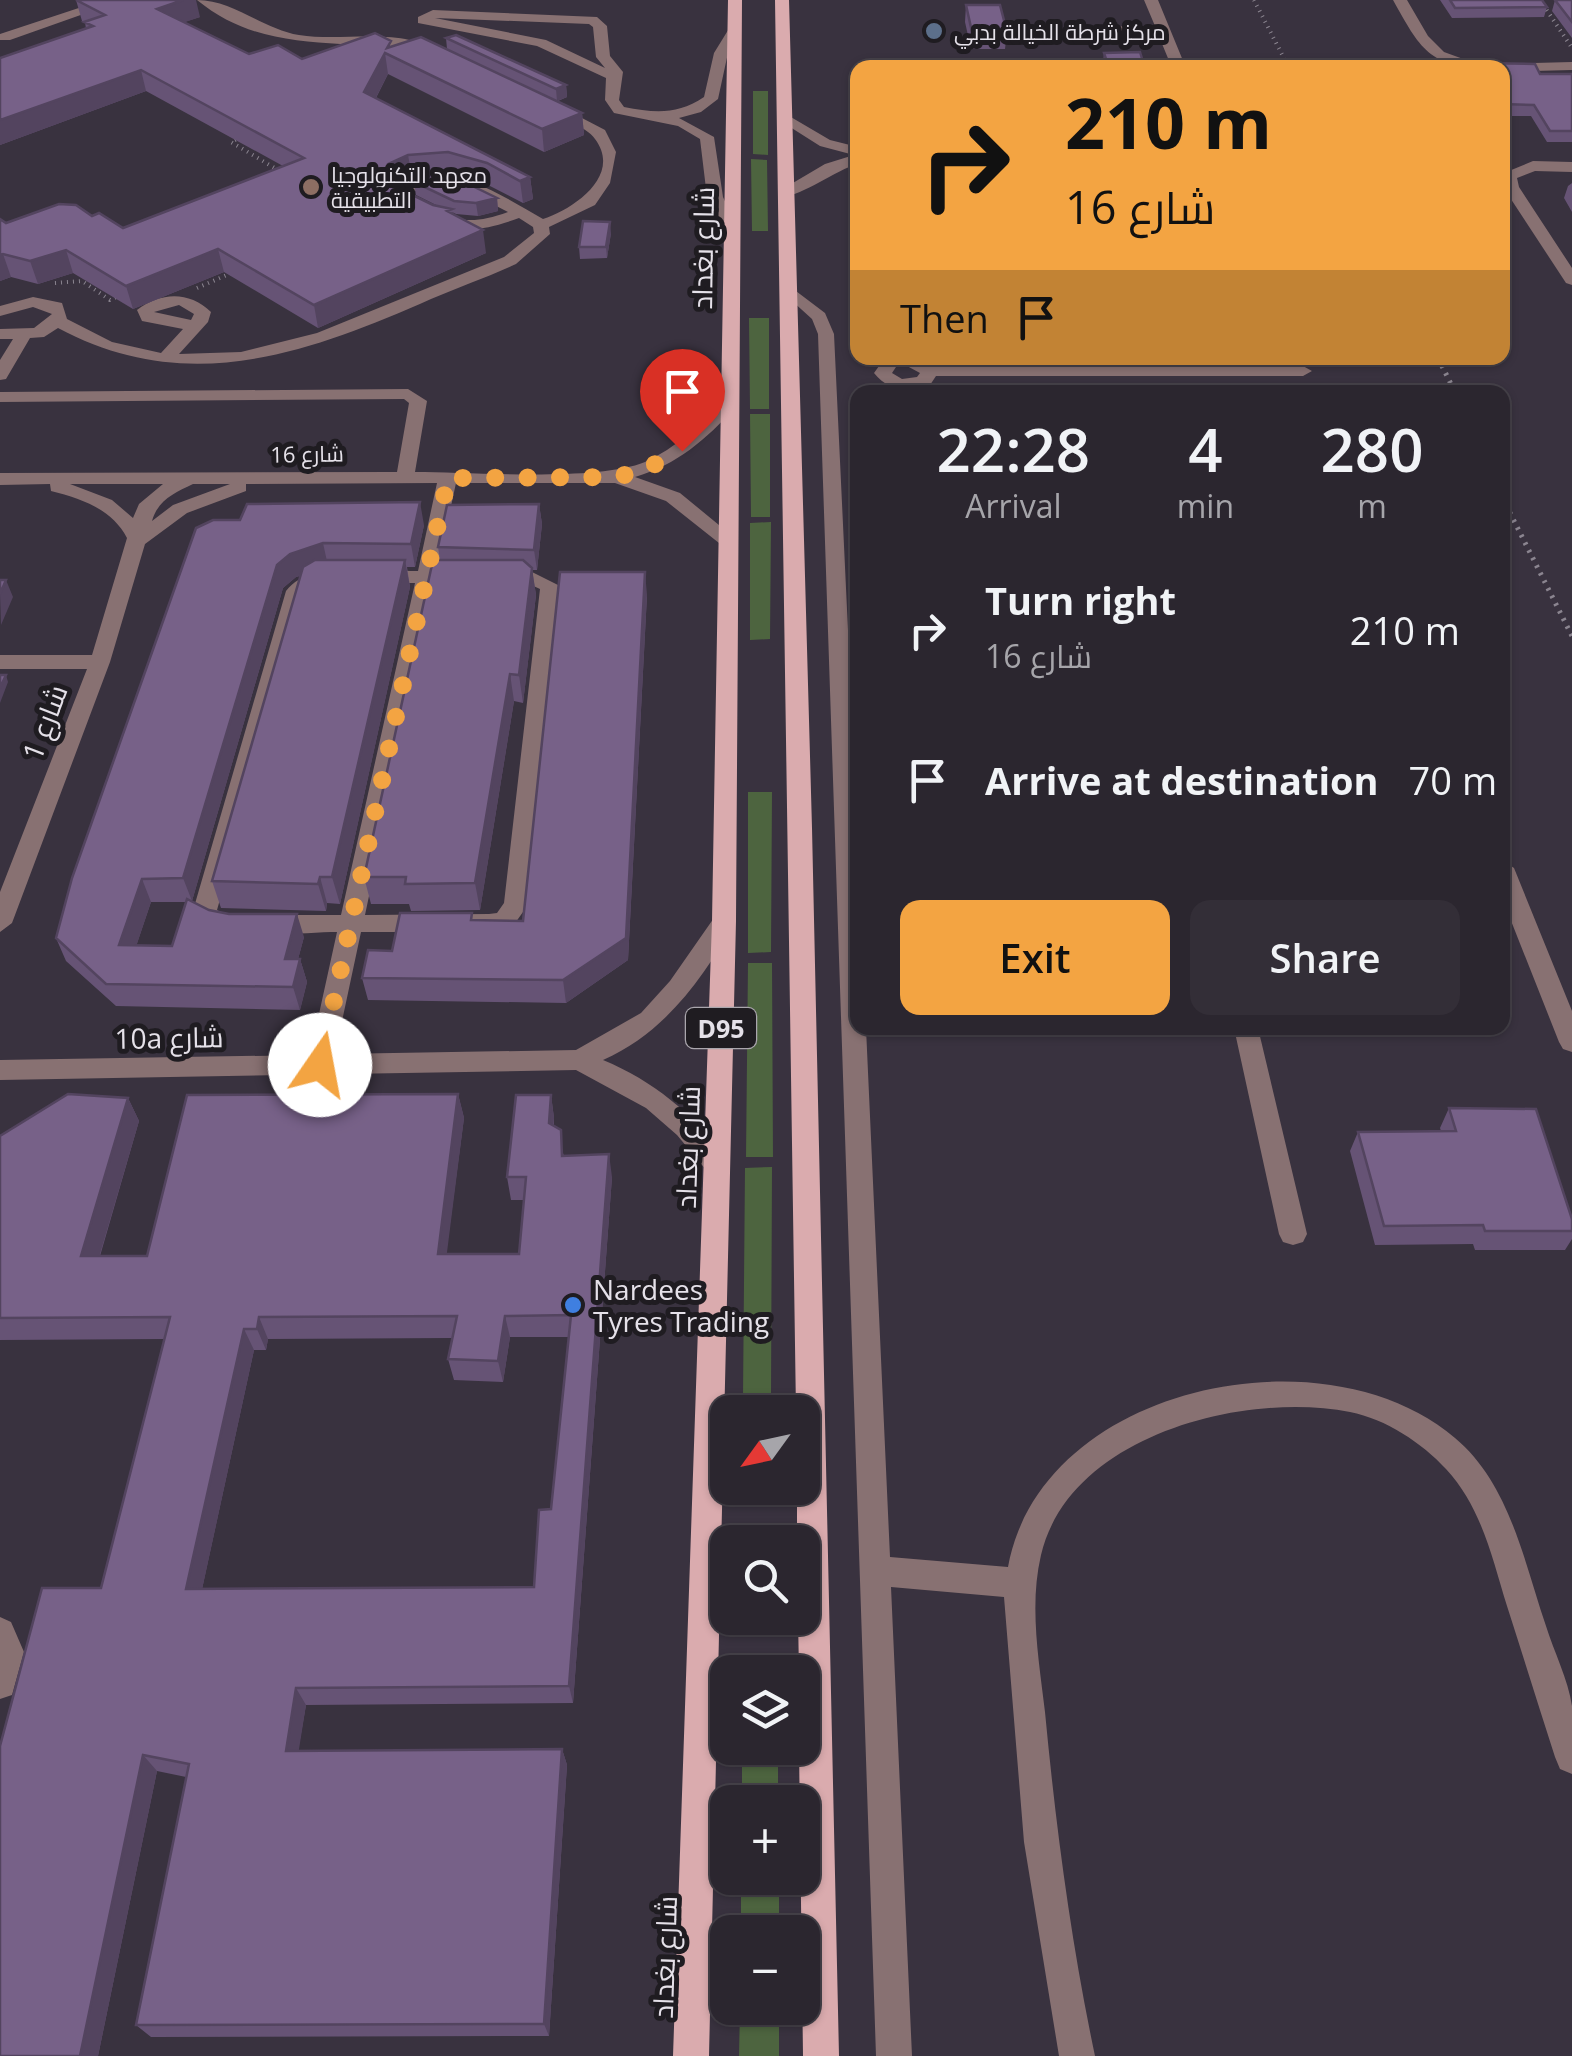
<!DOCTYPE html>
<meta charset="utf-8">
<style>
:root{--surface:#2b262f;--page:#332e37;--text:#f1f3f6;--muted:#a6a5aa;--line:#47434b;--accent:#f3a442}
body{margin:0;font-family:"Open Sans",Cairo,sans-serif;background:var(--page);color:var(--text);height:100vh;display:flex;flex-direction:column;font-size:38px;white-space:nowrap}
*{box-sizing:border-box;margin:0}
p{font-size:32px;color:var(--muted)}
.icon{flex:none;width:55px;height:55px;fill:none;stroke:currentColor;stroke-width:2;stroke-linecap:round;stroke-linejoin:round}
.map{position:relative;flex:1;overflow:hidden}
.side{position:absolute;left:850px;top:385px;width:660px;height:650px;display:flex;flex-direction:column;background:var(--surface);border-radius:20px;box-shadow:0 2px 8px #0004,0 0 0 2px var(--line)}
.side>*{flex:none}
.guide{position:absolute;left:850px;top:60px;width:660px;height:305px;border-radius:20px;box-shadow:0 2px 8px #0004,0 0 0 2px var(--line);background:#f3a442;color:#111;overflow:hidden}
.needle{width:65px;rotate:237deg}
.controls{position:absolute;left:710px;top:1395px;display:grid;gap:20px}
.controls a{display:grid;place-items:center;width:110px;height:110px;border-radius:20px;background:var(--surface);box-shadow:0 2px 8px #0004,0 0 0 2px var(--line);font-size:50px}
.pin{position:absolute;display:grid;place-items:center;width:85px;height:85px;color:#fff;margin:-102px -42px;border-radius:50% 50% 50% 0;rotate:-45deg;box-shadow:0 0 10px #0007}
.pin .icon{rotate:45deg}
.me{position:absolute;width:110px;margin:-55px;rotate:12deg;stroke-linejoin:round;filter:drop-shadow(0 0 8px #0008)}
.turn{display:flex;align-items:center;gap:35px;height:210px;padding:0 50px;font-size:45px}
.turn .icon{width:130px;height:130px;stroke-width:2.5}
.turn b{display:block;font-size:70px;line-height:85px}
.then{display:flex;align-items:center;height:95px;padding:0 50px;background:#0003;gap:20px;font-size:38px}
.eta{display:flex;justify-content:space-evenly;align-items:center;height:170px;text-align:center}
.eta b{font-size:60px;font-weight:600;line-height:70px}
.primary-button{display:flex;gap:20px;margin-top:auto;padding:20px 50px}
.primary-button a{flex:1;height:115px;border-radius:20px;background:var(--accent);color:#111;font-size:40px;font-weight:600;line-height:115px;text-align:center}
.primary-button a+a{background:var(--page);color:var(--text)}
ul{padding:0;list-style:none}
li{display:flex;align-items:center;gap:30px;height:150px;padding:0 50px}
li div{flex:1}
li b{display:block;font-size:38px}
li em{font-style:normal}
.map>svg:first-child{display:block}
.green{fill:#4d643f}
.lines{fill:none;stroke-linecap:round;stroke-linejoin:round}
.path-far1{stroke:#8b8590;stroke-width:4;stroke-dasharray:1 5;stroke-linecap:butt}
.path{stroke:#8b8590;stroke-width:5;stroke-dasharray:2.5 6;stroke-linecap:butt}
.minor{fill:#887172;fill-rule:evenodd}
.major{fill:#daabae;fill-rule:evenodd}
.wall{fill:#665375;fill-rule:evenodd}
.shaded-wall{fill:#53445f}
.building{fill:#776188;stroke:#53445f;stroke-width:2.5;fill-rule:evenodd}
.route{stroke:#f3a442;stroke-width:18;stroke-dasharray:0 32.4}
.service-dot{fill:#5c6f8a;stroke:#1f1c21;stroke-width:4}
.education-dot{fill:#8d6e63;stroke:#1f1c21;stroke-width:4}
.shop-dot{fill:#3f7fe0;stroke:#1f1c21;stroke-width:4}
.labels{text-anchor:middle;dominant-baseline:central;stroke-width:10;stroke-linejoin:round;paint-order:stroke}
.far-poi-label{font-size:22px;fill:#e5e1e9;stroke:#1f1c21;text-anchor:start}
.far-street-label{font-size:22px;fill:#e5e1e9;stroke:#1f1c21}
.shield{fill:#1f1c21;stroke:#aaa6ad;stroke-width:2.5}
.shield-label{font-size:25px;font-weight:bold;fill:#e5e1e9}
.street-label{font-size:28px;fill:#e5e1e9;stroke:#1f1c21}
.poi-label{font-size:28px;fill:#e5e1e9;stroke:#1f1c21;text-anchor:start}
</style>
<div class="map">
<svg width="1572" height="2056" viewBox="0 0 1572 2056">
<rect width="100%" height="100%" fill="#39323f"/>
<path class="green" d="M 753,91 L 768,91 L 768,155 L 753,154 Z
M 751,159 L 767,160 L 768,231 L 752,231 Z
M 749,318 L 769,318 L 769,409 L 750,409 Z
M 750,414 L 770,414 L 770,517 L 751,517 Z
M 771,522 L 770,639 L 750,640 L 750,523 Z
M 748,792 L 772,792 L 771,952 L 748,953 Z
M 748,963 L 772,963 L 773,1157 L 746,1157 Z
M 772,1167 L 771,1396 L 743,1397 L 745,1168 Z
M 742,1748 L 778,1748 L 778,1802 L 742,1802 Z
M 741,1878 L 779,1878 L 779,1932 L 741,1932 Z
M 740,2008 L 779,2008 L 779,2056 L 739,2056 Z"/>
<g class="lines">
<path class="path-far1" d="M 1254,0 L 1289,68
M 1540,0 L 1572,48
M 241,137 L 231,142 L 283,173
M 55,283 L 82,281 L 110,300 L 121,295
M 197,288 L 236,271"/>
<path class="path" d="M 1438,358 L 1455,392
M 1502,497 L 1572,636"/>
<path class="minor" d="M 103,0 L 123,0 L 10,40 L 0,40 L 0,34 Z
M 197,0 C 233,0 263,29 299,35 C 341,42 401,27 437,51 L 430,55 C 349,34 269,59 197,0 Z
M 1144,0 L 1158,0 L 1186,68 L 1172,68 L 1158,34 L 1072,35 L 1065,31 L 1072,27 L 1155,26 Z
M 1393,0 L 1407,0 L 1428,36 L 1444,52 L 1488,68 C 1429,68 1420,48 1393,0 Z
M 433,10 L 597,17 L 607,26 L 610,56 L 623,72 L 619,100 L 624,107 C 655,113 677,115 704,97 L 714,53 L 730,27 L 740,27 L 728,53 L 718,99 L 701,112 L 679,118 L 714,137 L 723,197 L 740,234 L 738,237 L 726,237 L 707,197 L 700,139 L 678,126 L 614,113 L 605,100 L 606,78 L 537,46 L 418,23 L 418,17 ZM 435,18 L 589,24 L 593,27 L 596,57 L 605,68 L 546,40 Z
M 1572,62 L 1572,70 L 1502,72 L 1502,68 L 1495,68 L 1502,64 Z
M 547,105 L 557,105 L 605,130 L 616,152 L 610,183 L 595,205 L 549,227 L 550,234 L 516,264 C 488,277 459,287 431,299 C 307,354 186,397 58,328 L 44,337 L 30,338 L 6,379 L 0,380 L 0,360 L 13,339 L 0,339 L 0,329 L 34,328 L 52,314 L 33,307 L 0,316 L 0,306 L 33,297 L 62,303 L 67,319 L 112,342 L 161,353 L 183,329 L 142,321 L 137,310 C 161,292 189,291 211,312 L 208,322 L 179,354 L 241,352 L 317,333 L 504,257 L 534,233 L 533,227 L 519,218 C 463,239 445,228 396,201 L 390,193 C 436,150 499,194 543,219 C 572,210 623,176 595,139 C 586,126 561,118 547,111 ZM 433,184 L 465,190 L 508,212 C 462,229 446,217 407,194 ZM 179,305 L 194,314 L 191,320 L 154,312 Z
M 784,113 L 830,140 L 858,147 L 858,164 C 835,170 800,198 781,196 L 781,190 L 825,164 L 854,155 L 820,146 L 779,120 L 777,117 Z
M 1533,161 L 1572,162 L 1572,172 L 1535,171 L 1517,178 L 1519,187 L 1572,268 L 1572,285 L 1566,283 L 1503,187 L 1504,173 Z
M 788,285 L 825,313 L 834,334 L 858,842 L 858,1028 L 866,1028 L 890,1557 L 1008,1567 C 1041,1385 1325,1327 1455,1438 C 1510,1484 1524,1562 1546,1626 C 1554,1652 1568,1679 1572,1706 C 1572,1727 1572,1752 1572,1774 L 1560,1769 L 1555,1757 C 1539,1707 1523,1656 1507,1606 C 1492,1558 1482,1508 1446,1469 C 1422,1443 1386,1419 1350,1412 C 1245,1391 1069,1435 1041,1555 C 1029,1606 1039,1661 1045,1712 C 1056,1828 1071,1942 1095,2056 L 1059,2056 L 1024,1842 L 1004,1597 L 891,1587 L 912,2056 L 876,2056 L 818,334 L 812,319 L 780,290 Z
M 918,358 L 933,366 L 1303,366 L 1312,371 L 1303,376 L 936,376 L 930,385 C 909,391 889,392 874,373 L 884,359 ZM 907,366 L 920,373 L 917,377 L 902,379 L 892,373 L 896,367 Z
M 408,389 L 427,401 L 415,472 C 473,472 596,482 645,462 C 676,448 700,425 723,400 L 735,400 L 735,408 C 706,439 677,465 635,477 L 680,493 L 736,539 L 726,545 L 719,543 L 666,501 L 615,483 L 456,483 L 437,571 L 530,571 L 560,586 L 528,905 L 513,926 L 489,932 L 361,932 L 335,1054 L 576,1050 L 641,1013 L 670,981 L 716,915 L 724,912 L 736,921 C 703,978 665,1033 603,1060 C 654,1081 691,1113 725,1155 L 729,1163 L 725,1171 L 716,1174 L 707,1171 L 677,1135 L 646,1108 L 576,1070 L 0,1080 L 0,1060 L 310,1055 L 337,932 C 302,932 212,944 192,914 L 286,591 C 312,557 379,571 418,571 L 437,483 L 246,484 L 246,491 L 187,513 L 145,544 L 110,662 L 12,923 L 0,932 L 0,892 L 87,669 L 0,669 L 0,655 L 92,655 L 127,538 C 112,509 82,499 51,491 L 50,484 L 0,485 L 0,473 L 397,472 L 409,403 L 404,399 L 0,402 L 0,392 ZM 70,484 L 163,484 L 139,504 L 133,518 L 112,500 ZM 193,484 L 230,484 L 173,505 L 152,521 C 158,500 174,493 193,484 ZM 320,583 L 415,583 L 341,915 L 226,915 L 217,910 L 306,592 ZM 435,583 L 527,583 L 540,589 L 504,903 L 497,913 L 489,914 L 365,915 Z
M 1502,860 L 1514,868 L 1572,1011 L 1572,1052 L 1563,1049 L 1559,1042 L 1502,898 Z
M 1234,1028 L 1258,1028 L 1307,1234 L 1303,1242 L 1293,1245 L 1283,1242 L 1279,1234 Z
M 0,1617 L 11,1622 L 24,1652 L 12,1695 L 0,1699 Z"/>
<path class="major" d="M 728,0 L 742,0 L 736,921 L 709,2056 L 673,2056 L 712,921 Z
M 775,0 L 789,0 L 812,828 L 839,2056 L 803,2056 L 799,1748 L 802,1748 L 802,1672 L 799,1672 L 798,1618 L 802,1618 L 802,1542 L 797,1542 L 797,1488 L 802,1488 L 802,1412 L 796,1412 Z"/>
</g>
<path class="wall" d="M 76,0 L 200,17 L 184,22 L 249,54 L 302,59 L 392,46 L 447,49 L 446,38 L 566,85 L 567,97 L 558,101 L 582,113 L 584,135 L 544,152 L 388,74 L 376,98 L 530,177 L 533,199 L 523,203 L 490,186 L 451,174 L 433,175 L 497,198 L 498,211 L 478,216 L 456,214 L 452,212 L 486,253 L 318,328 L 224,272 L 133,309 L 73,273 L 38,284 L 11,277 L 0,281 L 6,223 L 92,216 L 123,228 L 283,166 L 146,91 L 0,145 L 0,58 L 86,29 L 85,22 L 82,21 ZM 430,176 L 414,182 L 416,195 L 440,207 L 433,205 L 402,190 L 395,185 L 412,177 Z
M 1440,0 L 1542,0 L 1547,7 L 1544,17 L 1452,18 Z
M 1555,0 L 1572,0 L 1572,38 L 1552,11 Z
M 966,5 L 1007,32 L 1005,49 L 971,49 L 965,22 Z
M 1104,53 L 1145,68 L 1104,68 L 1103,63 Z
M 1476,63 L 1540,74 L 1572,74 L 1572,142 L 1547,142 L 1531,116 L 1502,116 L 1502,68 L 1475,68 Z
M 1572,183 L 1572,212 L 1564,198 L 1568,186 Z
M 611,233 L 607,258 L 580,259 L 579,247 Z
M 539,504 L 542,524 L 537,570 L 532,570 L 536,595 L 523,703 L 514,701 L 480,910 L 411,911 L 409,904 L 371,904 L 364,877 L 440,560 L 438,547 Z
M 424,525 L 415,567 L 407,567 L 410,587 L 340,904 L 327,903 L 326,911 L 221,908 L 212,881 L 300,576 L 296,577 L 283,588 L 192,901 L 209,910 L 304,937 L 298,959 L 300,959 L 307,982 L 300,1010 L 116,1006 L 66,961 L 56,938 L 196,528 ZM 151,902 L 186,902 L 172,946 L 136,946 Z
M 647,595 L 628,960 L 566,1003 L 368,1000 L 362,978 L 392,951 L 473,920 L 523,921 Z
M 458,1094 L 464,1118 L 446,1254 L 519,1254 L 524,1200 L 511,1200 L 507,1177 L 551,1095 L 554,1118 L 554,1126 L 564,1156 L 612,1177 L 573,1703 L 306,1705 L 298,1751 L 562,1749 L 567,1765 L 549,2036 L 151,2037 L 136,2025 L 186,1777 L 157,1771 L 98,2056 L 0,2056 L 101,1588 L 165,1339 L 0,1340 L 0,1136 L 128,1098 L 139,1121 L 100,1256 L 147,1256 ZM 510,1337 L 569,1337 L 551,1509 L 534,1587 L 202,1589 L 254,1350 L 266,1350 L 268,1339 L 452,1338 L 448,1359 L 454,1380 L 503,1382 Z
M 1449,1108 L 1572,1219 L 1572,1239 L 1565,1250 L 1475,1250 L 1473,1244 L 1375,1245 L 1350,1151 L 1358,1132 L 1441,1131 L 1440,1128 Z"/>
<path class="shaded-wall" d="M 183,0 L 196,0 L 200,17 L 162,30 L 157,9 Z
M 385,53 L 388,74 L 368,113 L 364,92 Z
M 141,70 L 146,91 L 0,145 L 0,120 Z
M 566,85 L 567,97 L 557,101 L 556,89 Z
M 582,113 L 584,135 L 544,152 L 542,129 Z
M 408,155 L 412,177 L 391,187 L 387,178 L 388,164 Z
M 530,177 L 533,199 L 523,203 L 520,181 Z
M 497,198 L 498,211 L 478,216 L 476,203 Z
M 610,222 L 611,233 L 607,258 L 606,247 Z
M 483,230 L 486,253 L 318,328 L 314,305 Z
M 218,249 L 224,272 L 133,309 L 126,286 Z
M 66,250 L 73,273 L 38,284 L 30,261 Z
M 3,254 L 11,277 L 0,281 L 0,255 Z
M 420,502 L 424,525 L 415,567 L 411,544 Z
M 539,504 L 542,524 L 537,570 L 534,550 Z
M 323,543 L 328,566 L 296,577 L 283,588 L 192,901 L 183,878 L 277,565 L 290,554 Z
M 405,560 L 410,587 L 340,904 L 332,877 Z
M 532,568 L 536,595 L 523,703 L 519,675 Z
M 645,572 L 647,595 L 628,960 L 566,1003 L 563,980 Z
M 6,580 L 13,597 L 1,625 L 0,594 Z
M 510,674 L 514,701 L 480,910 L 475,883 Z
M 6,675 L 8,682 L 0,703 L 0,688 Z
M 320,877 L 327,903 L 326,911 L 318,884 Z
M 142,879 L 151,902 L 129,968 L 119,945 Z
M 297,914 L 304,937 L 292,982 L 285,959 Z
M 300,959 L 307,982 L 300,1010 L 293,987 Z
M 458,1094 L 464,1118 L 444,1276 L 438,1254 Z
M 551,1095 L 554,1118 L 552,1146 L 549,1123 Z
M 128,1098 L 139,1121 L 93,1278 L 81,1256 Z
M 609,1154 L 612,1177 L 573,1703 L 569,1686 Z
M 505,1316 L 510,1337 L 503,1382 L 498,1361 Z
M 259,1317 L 268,1339 L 266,1350 L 257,1329 Z
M 244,1329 L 254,1350 L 198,1608 L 186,1589 Z
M 296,1688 L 306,1705 L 296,1768 L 286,1751 Z
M 562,1749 L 567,1765 L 549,2036 L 544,2024 Z
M 143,1755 L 157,1771 L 98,2056 L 80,2056 Z"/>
<path class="building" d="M 76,0 L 183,0 L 157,9 L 249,54 L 278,45 L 302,59 L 375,33 L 391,41 L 387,48 L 421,37 L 582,113 L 542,129 L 385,53 L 364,92 L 530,177 L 520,181 L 487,163 L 448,152 L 408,155 L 388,164 L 387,178 L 402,190 L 433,205 L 452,209 L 447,211 L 483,230 L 314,305 L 218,249 L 126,286 L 66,250 L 30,261 L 3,254 L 0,255 L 0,219 L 6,223 L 59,204 L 76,205 L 92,216 L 99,213 L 123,228 L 304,158 L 141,70 L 0,120 L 0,58 L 93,26 L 84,22 L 105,15 Z
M 1450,0 L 1542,0 L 1547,7 L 1455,8 Z
M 1555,0 L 1572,0 L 1572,22 Z
M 966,5 L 1000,5 L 1007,32 L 972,32 Z
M 456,35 L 566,85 L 556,89 L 446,38 Z
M 1140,52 L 1145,68 L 1109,68 L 1104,53 Z
M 1476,63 L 1535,64 L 1540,74 L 1572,74 L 1572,131 L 1550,131 L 1534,105 L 1502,104 L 1502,68 L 1479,68 Z
M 431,175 L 462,181 L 497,198 L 476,203 L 454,201 L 414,182 Z
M 583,221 L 610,222 L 606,247 L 579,247 Z
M 420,502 L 411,544 L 323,543 L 290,554 L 277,565 L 183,878 L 142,879 L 119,945 L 172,946 L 187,899 L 209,910 L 229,914 L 297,914 L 285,959 L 300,959 L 293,987 L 106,984 L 56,938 L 72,878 L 196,528 L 213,520 L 240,520 L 247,504 Z
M 539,504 L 534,550 L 438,547 L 447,505 Z
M 315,560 L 405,560 L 332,877 L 320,877 L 318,884 L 212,881 L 303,567 Z
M 433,560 L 523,560 L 532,568 L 519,675 L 510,674 L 475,883 L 405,884 L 406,877 L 364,877 Z
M 560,572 L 645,572 L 626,938 L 563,980 L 362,978 L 368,950 L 392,951 L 400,913 L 472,913 L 471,920 L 523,921 Z
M 0,580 L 6,580 L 0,594 Z
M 0,675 L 6,675 L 0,688 Z
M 68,1094 L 128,1098 L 81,1256 L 147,1256 L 187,1095 L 458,1094 L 438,1254 L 519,1254 L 526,1177 L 507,1177 L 516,1095 L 551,1095 L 549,1123 L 561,1130 L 562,1156 L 609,1154 L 569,1686 L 296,1688 L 286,1751 L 562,1749 L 544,2024 L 136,2025 L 189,1764 L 143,1755 L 80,2056 L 0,2056 L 0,1746 L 42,1588 L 101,1588 L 170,1317 L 0,1318 L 0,1136 ZM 571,1315 L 551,1509 L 539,1510 L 534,1587 L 186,1589 L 244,1329 L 257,1329 L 259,1317 L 457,1316 L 448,1359 L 498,1361 L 505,1316 Z
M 1449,1108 L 1536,1109 L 1572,1219 L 1572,1231 L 1485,1231 L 1483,1225 L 1384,1226 L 1358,1132 L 1456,1131 Z"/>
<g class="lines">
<path class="route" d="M 320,1065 L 448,478 L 616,477 L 641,471 L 682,451"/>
</g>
<circle class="service-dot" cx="934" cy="31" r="10"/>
<circle class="education-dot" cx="311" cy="187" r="10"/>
<circle class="shop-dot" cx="573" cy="1305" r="10"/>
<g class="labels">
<g class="far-poi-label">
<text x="954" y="31">مركز شرطة الخيالة بدبي</text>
<text x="331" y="174">معهد التكنولوجيا<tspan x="331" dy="25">التطبيقية</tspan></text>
</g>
<g class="far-street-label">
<text transform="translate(307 453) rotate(-1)">شارع 16</text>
</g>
<rect class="shield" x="686" y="1008" width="70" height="40" rx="8"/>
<g class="shield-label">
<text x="721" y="1028">D95</text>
</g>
<g class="street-label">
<text transform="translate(702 248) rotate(-89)">شارع بغداد</text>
<text transform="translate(44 722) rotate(-69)">شارع 1</text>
<text transform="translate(169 1037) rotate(-1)">10a شارع</text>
<text transform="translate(687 1147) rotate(-88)">شارع بغداد</text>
<text transform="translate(664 1957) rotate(-88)">شارع بغداد</text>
</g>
<g class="poi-label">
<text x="593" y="1289">Nardees<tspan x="593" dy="32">Tyres Trading</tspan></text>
</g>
</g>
</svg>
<div class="controls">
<a><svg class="needle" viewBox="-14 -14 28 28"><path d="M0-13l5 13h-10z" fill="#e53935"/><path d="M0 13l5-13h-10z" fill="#a6a5aa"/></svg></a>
<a><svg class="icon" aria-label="search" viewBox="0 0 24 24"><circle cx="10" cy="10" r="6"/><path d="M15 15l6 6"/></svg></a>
<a><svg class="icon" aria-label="layers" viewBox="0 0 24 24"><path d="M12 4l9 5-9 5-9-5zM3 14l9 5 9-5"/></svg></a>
<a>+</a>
<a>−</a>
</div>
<div class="pin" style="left:682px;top:451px;background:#d93025"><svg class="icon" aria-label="arrive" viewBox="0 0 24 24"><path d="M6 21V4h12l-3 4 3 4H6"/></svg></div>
<svg class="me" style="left:320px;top:1065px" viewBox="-20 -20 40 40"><circle r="19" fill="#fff"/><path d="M0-13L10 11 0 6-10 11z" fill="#f3a442"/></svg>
<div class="guide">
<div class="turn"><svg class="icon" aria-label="right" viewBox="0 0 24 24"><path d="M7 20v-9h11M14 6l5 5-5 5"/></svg><div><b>210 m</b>شارع 16</div></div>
<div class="then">Then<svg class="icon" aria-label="arrive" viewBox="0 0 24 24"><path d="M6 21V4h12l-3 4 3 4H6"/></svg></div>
</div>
<section class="side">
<div class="eta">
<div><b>22:28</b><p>Arrival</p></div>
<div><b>4</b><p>min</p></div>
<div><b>280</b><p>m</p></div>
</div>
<ul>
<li><svg class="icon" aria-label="right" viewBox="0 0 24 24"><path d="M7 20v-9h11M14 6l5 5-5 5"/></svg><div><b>Turn right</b><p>شارع 16</p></div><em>210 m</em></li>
<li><svg class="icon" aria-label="arrive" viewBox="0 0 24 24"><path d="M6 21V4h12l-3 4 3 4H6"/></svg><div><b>Arrive at destination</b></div><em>70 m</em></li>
</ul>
<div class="primary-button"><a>Exit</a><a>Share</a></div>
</section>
</div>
